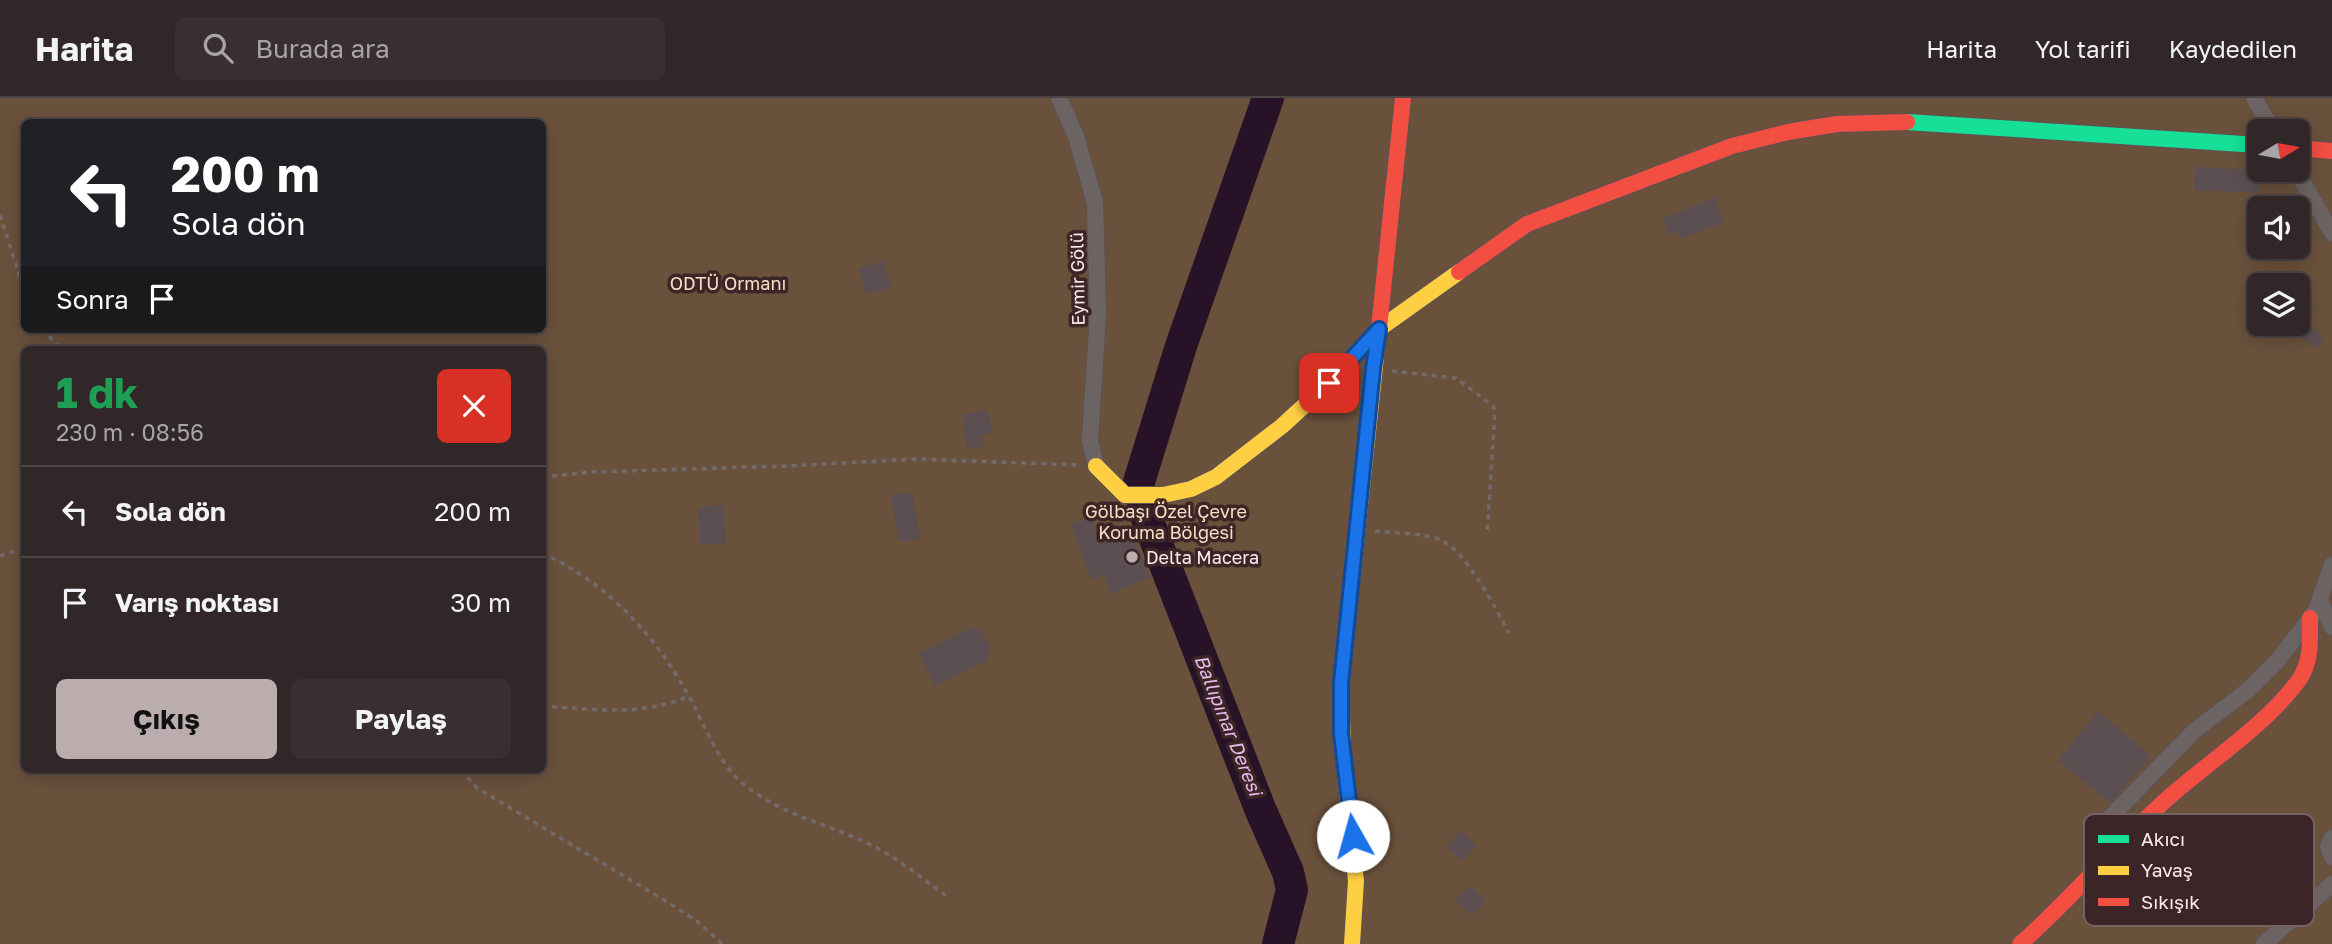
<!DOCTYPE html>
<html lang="tr">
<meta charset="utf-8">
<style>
:root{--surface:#312728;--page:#392f30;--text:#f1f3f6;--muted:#a8a5a8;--line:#4c4445;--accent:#bbacad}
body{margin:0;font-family:"Golos Text",sans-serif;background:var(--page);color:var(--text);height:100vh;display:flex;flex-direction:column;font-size:26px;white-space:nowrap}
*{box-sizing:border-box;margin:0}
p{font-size:23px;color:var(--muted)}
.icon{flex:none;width:38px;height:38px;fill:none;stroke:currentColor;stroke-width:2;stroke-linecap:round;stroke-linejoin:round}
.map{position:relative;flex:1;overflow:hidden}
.panel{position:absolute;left:21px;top:248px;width:525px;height:427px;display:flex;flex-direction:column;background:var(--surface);border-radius:10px;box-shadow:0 4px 18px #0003,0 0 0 2px var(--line)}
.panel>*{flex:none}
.guide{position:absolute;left:21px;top:21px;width:525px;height:214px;border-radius:10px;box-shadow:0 4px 18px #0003,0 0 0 2px var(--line);background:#202124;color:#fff;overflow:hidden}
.needle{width:46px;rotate:80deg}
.fabs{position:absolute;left:2247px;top:21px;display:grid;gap:14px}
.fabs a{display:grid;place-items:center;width:63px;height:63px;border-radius:10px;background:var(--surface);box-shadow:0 4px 18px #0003,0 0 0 2px var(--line);font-size:35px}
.pin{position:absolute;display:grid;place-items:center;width:60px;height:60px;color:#fff;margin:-30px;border-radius:14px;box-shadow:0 4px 10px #0006}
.me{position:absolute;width:77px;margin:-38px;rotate:353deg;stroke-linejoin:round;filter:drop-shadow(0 0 5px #0008)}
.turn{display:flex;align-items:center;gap:24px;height:147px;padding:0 35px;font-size:32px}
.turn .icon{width:91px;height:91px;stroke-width:2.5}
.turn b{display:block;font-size:49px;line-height:60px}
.then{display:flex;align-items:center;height:66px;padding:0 35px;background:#0003;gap:14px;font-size:26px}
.round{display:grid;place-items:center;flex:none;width:74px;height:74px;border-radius:10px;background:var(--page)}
.overview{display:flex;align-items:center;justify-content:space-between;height:119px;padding:0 35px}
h1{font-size:42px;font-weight:700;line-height:52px;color:#1e9e55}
.action{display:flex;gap:14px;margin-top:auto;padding:14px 35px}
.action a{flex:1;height:80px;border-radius:10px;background:var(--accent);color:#111;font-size:28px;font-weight:700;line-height:80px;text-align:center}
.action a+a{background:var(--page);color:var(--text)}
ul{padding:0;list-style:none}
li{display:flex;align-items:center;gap:21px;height:91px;padding:0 35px;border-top:2px solid var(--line)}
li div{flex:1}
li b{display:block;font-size:26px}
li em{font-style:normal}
header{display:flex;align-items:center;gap:42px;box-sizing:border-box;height:98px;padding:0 35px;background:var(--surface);border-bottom:2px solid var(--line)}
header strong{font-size:33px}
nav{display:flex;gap:38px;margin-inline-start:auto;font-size:24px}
.search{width:490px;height:63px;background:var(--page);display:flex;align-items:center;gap:18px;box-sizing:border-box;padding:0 24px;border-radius:10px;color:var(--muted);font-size:26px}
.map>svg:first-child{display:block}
.green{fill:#6a513c;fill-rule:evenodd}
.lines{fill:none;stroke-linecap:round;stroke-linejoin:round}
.river{stroke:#281228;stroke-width:32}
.building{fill:#5b4f52}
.street-casing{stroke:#5e5253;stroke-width:18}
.fast-casing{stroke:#5e5253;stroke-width:18}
.slow-casing{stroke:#5e5253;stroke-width:18}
.jam-casing{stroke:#5e5253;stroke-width:18}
.path{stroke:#736b6b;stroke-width:3.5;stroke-dasharray:5 5;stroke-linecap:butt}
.street{stroke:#6c6463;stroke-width:16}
.fast{stroke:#16e098;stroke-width:16}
.slow{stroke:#ffcf43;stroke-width:16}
.jam{stroke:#f24e42;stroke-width:16}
.route-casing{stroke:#114b97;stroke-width:18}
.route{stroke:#1a73e8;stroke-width:12}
.poi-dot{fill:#bbacad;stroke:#3b2527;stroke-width:2.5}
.labels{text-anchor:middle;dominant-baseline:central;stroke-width:7;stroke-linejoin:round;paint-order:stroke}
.street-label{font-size:18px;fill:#fceced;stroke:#3b2527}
.park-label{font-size:18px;fill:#fedec3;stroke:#3b2527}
.poi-label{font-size:18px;fill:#fceced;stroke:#3b2527;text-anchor:start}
.water-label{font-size:19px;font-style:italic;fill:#e9baec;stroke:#3b2527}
.key{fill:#3b2527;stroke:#756162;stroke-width:2}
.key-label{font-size:19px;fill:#fceced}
</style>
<header>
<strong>Harita</strong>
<div class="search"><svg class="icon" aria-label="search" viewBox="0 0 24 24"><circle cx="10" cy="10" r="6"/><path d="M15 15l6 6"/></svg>Burada ara</div>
<nav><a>Harita</a><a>Yol tarifi</a><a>Kaydedilen</a></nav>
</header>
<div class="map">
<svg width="2332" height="846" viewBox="0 0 2332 846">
<rect width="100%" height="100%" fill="#413435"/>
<path class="green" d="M 0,0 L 2332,0 L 2332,846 L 0,846 ZM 24,24 L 542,24 L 542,231 L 24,231 ZM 2259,33 L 2298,33 L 2298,72 L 2259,72 ZM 2259,110 L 2298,110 L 2298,149 L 2259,149 ZM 2259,187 L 2298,187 L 2298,226 L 2259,226 ZM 24,252 L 542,252 L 542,672 L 24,672 Z"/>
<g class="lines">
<path class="river" d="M 1139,384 L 1181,248 L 1268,0
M 1143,410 L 1261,713 L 1288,774 L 1292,792 L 1278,846"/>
</g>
<path class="building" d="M 2195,69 L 2260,72 L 2259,95 L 2194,92 Z
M 1715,99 L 1724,124 L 1681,141 L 1678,134 L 1669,137 L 1663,121 Z
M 883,163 L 891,189 L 866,197 L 858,170 Z
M 2310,228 L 2325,240 L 2316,251 L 2301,239 Z
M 988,312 L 992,335 L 981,337 L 983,348 L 967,350 L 962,317 Z
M 912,394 L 920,441 L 899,444 L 891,397 Z
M 724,407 L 726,445 L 700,447 L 698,409 Z
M 1090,418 L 1099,440 L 1129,428 L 1150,479 L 1111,496 L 1104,477 L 1091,482 L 1071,426 Z
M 970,530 L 982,533 L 991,549 L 986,563 L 935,588 L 919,555 Z
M 2098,613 L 2151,658 L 2110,705 L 2058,662 Z
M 1461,733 L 1477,748 L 1462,763 L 1446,749 Z
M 1470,787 L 1486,803 L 1472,818 L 1455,802 Z"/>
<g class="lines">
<defs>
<path id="street" d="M 1059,0 L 1076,38 L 1095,105 L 1098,216 L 1090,342 L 1096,368
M 2254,0 L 2273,33
M 2296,72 L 2332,135
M 2320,503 L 2332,529
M 2104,726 L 2194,633 L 2248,592 L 2278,562 L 2315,514 L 2332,467
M 2332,740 L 2328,748 L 2332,759
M 2264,846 L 2332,786"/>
<path id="fast" d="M 1907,24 L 2259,47"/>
<path id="slow" d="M 1096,368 L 1125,397 L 1163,397 L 1191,391 L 1216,379 L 1282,328 L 1329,285 L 1379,231 L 1459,174
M 1352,846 L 1356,783 L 1343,655 L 1341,585 L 1376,259"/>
<path id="jam" d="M 2298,50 L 2332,53
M 1459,174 L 1527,126 L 1732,48 L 1788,34 L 1837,26 L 1907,24
M 1376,259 L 1403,0
M 2020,846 C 2073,800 2116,746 2168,700 C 2211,662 2265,628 2299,582 C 2312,563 2310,542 2310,520"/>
</defs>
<use href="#street" class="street-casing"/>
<use href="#fast" class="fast-casing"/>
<use href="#slow" class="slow-casing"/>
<use href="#jam" class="jam-casing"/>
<path class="path" d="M 0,117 L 24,192
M 42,231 L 62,252
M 1392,273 L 1456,280 L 1493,308 L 1495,313 L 1487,437
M 542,379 L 592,374 L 786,368 L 917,361 L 1079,367
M 1375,433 C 1393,435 1425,435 1441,442 C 1465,452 1497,512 1509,535
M 542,455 C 608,485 657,539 691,602 C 705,629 718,663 741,684 C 778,716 826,725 869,746 C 898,760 923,781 949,800
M 0,458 L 24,450
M 542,608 C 593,611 641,619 689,598
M 461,672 L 477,690 L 669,805 L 697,823 L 722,846"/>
<use href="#street" class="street"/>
<use href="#fast" class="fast"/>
<use href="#slow" class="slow"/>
<use href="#jam" class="jam"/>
</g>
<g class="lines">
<defs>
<path id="route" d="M 1329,285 L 1379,231 L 1373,271 L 1341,585 L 1341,635 L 1353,738"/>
</defs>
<use href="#route" class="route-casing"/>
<use href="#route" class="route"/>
</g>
<circle class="poi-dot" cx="1132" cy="459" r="7"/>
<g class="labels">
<g class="street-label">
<text transform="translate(1077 181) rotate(-91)">Eymir Gölü</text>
</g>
<g class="park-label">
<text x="728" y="185">ODTÜ Ormanı</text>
<text x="1166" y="413">Gölbaşı Özel Çevre<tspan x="1166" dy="21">Koruma Bölgesi</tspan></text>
</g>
<g class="poi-label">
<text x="1146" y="459">Delta Macera</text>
</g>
<g class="water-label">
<text transform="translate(1229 627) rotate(68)">Ballıpınar Deresi</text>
</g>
</g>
<rect x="2084" y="716" width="230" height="112" rx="10" class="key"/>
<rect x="2098" y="737" width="31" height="8" fill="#16e098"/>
<rect x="2098" y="768" width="31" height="9" fill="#ffcf43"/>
<rect x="2098" y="800" width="31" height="8" fill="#f24e42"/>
<g class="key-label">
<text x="2141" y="748">Akıcı</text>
<text x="2141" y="779">Yavaş</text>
<text x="2141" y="811">Sıkışık</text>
</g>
</svg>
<div class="fabs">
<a><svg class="needle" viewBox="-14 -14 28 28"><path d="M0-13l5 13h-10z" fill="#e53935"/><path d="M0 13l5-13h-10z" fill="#a8a5a8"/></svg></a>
<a><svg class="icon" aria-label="sound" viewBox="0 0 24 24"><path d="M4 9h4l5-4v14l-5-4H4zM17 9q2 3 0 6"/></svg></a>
<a><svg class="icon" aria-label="layers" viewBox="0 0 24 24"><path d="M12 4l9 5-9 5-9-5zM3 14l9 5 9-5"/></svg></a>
</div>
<div class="pin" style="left:1329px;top:285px;background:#d93025"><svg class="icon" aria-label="arrive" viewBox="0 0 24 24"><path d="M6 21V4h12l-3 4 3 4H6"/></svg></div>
<svg class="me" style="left:1353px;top:738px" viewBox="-20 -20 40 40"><circle r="19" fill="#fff"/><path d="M0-13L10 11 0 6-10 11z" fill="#1a73e8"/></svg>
<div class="guide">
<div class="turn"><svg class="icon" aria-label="left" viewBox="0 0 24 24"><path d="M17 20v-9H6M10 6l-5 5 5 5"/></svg><div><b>200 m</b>Sola dön</div></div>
<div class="then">Sonra<svg class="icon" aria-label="arrive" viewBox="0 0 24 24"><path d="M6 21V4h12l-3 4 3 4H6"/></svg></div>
</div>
<section class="panel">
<div class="overview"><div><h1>1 dk</h1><p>230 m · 08:56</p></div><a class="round" style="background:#d93025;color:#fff"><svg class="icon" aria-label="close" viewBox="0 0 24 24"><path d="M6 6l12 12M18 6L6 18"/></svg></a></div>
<ul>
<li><svg class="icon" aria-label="left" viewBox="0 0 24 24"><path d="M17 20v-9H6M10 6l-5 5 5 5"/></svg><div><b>Sola dön</b></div><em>200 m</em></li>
<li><svg class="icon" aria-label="arrive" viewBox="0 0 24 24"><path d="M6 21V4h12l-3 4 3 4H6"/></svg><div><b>Varış noktası</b></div><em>30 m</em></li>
</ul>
<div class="action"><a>Çıkış</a><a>Paylaş</a></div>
</section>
</div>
